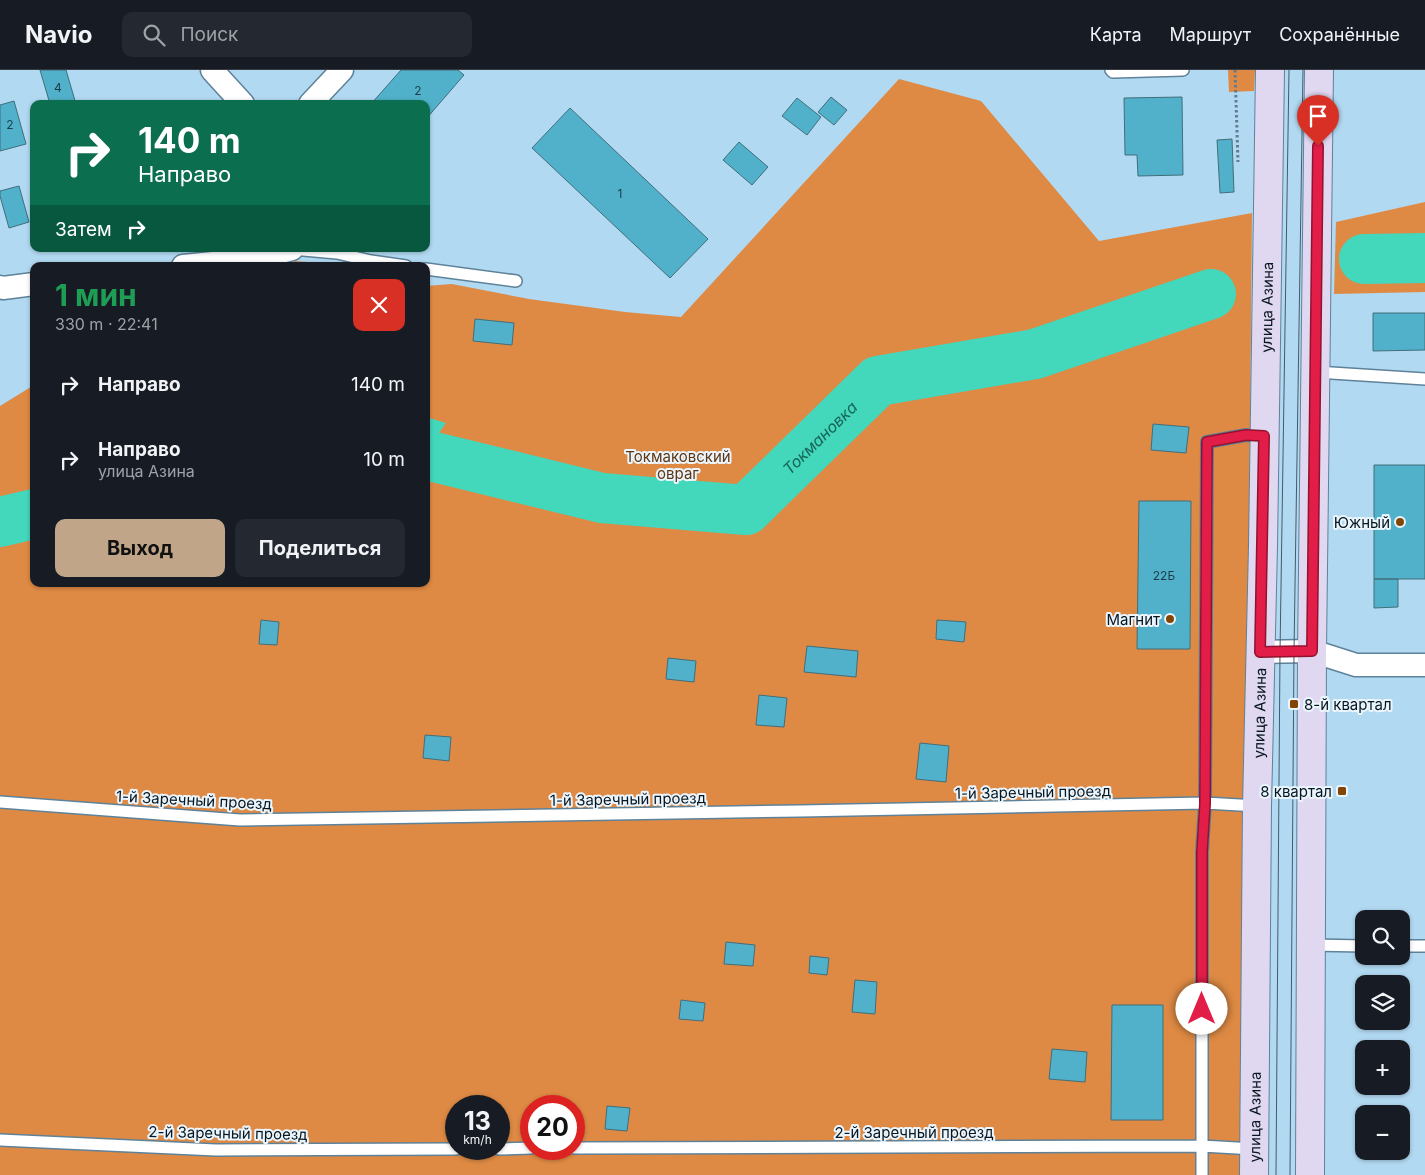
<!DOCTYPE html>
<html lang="ru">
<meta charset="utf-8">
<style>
:root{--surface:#171b24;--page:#242831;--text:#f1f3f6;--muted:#9ea1a6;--line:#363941;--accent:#c0a589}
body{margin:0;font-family:Inter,sans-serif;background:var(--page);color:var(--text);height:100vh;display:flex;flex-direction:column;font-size:19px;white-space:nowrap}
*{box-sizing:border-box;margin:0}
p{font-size:16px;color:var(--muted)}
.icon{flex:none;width:28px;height:28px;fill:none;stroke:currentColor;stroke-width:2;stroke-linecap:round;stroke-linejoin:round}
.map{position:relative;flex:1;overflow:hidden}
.drawer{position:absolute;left:30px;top:192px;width:400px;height:325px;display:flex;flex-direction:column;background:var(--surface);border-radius:10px;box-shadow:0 1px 4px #0004}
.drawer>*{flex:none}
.top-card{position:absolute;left:30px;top:30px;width:400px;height:152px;border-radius:10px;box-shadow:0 1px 4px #0004;background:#0b6e4f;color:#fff;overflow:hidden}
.buttons{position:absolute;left:1355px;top:840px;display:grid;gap:10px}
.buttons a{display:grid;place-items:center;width:55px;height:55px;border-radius:10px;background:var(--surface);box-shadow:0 1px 4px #0004;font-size:25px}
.speed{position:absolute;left:445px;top:1025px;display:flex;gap:10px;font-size:25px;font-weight:700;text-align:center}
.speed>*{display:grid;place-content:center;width:65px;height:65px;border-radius:50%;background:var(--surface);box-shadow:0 1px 4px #0004;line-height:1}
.speed small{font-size:12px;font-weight:400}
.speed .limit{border:8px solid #d22;background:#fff;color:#111}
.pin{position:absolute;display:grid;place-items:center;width:42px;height:42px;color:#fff;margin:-51px -21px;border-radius:50% 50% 50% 0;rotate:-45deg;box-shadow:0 0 5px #0007}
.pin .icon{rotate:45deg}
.me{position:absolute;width:55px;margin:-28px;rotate:0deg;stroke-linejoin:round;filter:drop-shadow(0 0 4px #0008)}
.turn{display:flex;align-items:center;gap:18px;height:105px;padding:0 25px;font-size:22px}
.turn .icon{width:65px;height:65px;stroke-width:2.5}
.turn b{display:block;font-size:35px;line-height:42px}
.then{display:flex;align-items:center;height:48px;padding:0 25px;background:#0003;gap:10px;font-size:19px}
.round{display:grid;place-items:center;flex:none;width:52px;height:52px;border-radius:10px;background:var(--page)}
.summary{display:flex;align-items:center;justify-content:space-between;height:85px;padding:0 25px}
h1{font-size:30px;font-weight:700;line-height:38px;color:#1e9e55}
.primary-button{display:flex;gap:10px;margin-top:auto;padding:10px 25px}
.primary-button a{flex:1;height:58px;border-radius:10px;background:var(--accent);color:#111;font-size:20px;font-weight:700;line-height:58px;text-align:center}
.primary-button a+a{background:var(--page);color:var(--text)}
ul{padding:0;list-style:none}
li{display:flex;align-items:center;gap:15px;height:75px;padding:0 25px}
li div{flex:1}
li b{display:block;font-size:19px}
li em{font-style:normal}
header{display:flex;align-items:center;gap:30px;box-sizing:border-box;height:70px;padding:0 25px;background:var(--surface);border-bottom:1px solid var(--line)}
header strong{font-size:24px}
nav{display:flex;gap:28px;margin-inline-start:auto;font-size:18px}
.search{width:350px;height:45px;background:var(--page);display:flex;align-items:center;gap:12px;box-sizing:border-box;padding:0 18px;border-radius:10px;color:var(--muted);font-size:19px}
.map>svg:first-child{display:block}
.green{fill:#de8a44;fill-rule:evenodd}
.water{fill:#43d7bc}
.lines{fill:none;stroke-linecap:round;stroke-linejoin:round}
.river{stroke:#43d7bc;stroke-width:50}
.building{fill:#51b1ca;stroke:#416e7b}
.service-casing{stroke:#5e8299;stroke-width:14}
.minor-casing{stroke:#5e8299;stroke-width:25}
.secondary-casing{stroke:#5e8299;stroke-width:30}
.path{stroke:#617c8e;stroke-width:3;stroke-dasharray:2.5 2.5;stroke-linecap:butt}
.service{stroke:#fff;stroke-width:11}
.minor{stroke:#fff;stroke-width:22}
.secondary{stroke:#e0d7f1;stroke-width:28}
.tram{stroke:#445a69;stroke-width:1}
.route-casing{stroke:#92132f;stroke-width:12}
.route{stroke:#e11d48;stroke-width:9}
.poi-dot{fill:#834503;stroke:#eaf5fd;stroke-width:2}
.labels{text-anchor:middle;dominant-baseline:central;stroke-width:4;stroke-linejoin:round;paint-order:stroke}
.number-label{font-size:12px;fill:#1a3d4a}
.street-label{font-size:15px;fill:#08161f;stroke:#eaf5fd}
.park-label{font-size:15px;fill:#603612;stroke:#eaf5fd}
.poi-label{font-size:15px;fill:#08161f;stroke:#eaf5fd;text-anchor:end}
.water-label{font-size:16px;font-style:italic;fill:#186658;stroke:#eaf5fd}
</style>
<header>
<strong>Navio</strong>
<div class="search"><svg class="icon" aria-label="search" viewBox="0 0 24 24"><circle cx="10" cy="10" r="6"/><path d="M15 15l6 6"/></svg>Поиск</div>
<nav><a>Карта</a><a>Маршрут</a><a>Сохранённые</a></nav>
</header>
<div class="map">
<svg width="1425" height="1105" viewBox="0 0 1425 1105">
<rect width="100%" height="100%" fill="#b2d9f2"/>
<path class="green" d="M 1228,0 L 1255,0 L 1254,21 L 1229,22 Z
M 899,9 L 981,31 L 1099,171 L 1252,143 L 1243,1105 L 0,1105 L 0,336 L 34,315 L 34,514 L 426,514 L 426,216 L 452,214 L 529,229 L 625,242 L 681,247 ZM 456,1036 L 499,1036 L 499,1079 L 456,1079 ZM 531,1036 L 574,1036 L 574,1079 L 531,1079 Z
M 1425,132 L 1425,222 L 1334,224 L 1336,152 Z
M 294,191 L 350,195 L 353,196 L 295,196 Z"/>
<path class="water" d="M 426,347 L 446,353 L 426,381 Z"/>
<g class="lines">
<g class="river">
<path d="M 1364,189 L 1425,188"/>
<path id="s1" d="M 426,385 L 602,428 L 746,440 L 878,311 L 1035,284 L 1211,224"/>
<path d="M 0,452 L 34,444"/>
</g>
</g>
<path class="building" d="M 40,0 L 66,0 L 76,34 L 50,34 Z
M 401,0 L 458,0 L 464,5 L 426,49 L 426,34 L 371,34 Z
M 831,27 L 847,40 L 834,55 L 818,42 Z
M 1182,27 L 1183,105 L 1138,106 L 1137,85 L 1125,85 L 1124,28 Z
M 797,28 L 821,47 L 807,65 L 782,46 Z
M 14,31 L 26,74 L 0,81 L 0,35 Z
M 570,38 L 708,169 L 670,208 L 532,78 Z
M 1232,69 L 1234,122 L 1220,123 L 1217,70 Z
M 739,72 L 768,97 L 752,115 L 723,90 Z
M 19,116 L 29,152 L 9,158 L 0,126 L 0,121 Z
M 1373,243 L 1425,243 L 1425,280 L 1373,281 Z
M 475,249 L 514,253 L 512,275 L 473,271 Z
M 1153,354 L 1189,357 L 1186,383 L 1151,380 Z
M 1374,395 L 1425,395 L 1425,509 L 1374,509 Z
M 1139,431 L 1191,431 L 1190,579 L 1137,579 Z
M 1374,509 L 1398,509 L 1398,537 L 1374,538 Z
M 261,550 L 279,552 L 277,575 L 259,574 Z
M 937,550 L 966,552 L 964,572 L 936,569 Z
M 807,576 L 858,581 L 856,607 L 804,602 Z
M 668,588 L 696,591 L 694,612 L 666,609 Z
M 759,625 L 787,628 L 784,657 L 756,655 Z
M 425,665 L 451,667 L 449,691 L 423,688 Z
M 920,673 L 949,676 L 946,712 L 916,709 Z
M 726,872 L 755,875 L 753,896 L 724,894 Z
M 810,886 L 829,888 L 827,905 L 809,903 Z
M 855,910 L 877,912 L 875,944 L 852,942 Z
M 681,930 L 705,933 L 703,951 L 679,949 Z
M 1112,935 L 1163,935 L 1163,1050 L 1111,1050 Z
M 1052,979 L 1087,982 L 1085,1012 L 1049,1009 Z
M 607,1036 L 630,1038 L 627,1061 L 605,1059 Z"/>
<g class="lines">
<defs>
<path id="service" d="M 1111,0 L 1113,2 L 1183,0
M 292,179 L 337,183 L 371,191 L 406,196
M 426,199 L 516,211
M 1316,302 L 1425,309
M 0,732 L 240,750 L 800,741 L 1205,733 L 1257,736
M 1311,875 L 1364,876
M 1401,876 L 1425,876
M 0,1070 L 216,1080 L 456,1079
M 574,1078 L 1202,1076 L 1254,1079
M 499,1079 L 531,1078
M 1202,1105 L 1202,782 L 1205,733 L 1207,372 L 1246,365 L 1264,366"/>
<path id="minor" d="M 212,0 L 243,34
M 310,34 L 342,0
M 183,196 L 254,189 L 292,179
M 0,217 L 3,218 L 34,214
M 1260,582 L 1312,581 L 1356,595 L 1425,595"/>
<g id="secondary">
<path id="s2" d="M 1254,1105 L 1257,736 L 1263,476 L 1270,0"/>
<path d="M 1310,1105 L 1312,581 L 1319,0"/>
</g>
</defs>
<use href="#service" class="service-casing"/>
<use href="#minor" class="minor-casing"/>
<use href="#secondary" class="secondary-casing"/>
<path class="path" d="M 1235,0 L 1238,92"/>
<use href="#service" class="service"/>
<use href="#minor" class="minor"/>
<use href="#secondary" class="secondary"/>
<path class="tram" d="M 1276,1105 L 1280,582 L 1289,0
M 1290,1105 L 1294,581 L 1303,0"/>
</g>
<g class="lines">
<defs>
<path id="route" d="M 1202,939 L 1202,782 L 1205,734 L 1207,372 L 1246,365 L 1264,366 L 1260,582 L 1312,581 L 1318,76"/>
</defs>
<use href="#route" class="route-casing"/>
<use href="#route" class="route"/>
</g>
<g class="poi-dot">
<circle cx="1400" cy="452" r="5"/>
<circle cx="1170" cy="549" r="5"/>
<rect x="1289" y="629" width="10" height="10" rx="2.5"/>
<rect x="1337" y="716" width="10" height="10" rx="2.5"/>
</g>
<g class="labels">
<g class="number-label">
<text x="58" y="17">4</text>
<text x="418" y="20">2</text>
<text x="10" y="54">2</text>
<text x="620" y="123">1</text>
<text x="1164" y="505">22Б</text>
</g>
<g class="street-label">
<text stroke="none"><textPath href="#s2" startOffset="868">улица Азина</textPath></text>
<text stroke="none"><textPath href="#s2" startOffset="462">улица Азина</textPath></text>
<text transform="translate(1033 722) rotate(-1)">1-й Заречный проезд</text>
<text transform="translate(628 729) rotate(-1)">1-й Заречный проезд</text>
<text transform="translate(194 730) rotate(3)">1-й Заречный проезд</text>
<text stroke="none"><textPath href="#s2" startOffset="58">улица Азина</textPath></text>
<text x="914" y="1062">2-й Заречный проезд</text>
<text transform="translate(228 1063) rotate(1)">2-й Заречный проезд</text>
</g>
<g class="park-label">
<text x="678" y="386">Токмаковский<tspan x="678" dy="17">овраг</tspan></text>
</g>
<g class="poi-label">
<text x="1390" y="452">Южный</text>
<text x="1160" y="549">Магнит</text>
<text x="1304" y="634" text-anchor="start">8-й квартал</text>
<text x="1332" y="721">8 квартал</text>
</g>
<g class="water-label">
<text stroke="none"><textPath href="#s1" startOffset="429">Токмановка</textPath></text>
</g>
</g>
</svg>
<div class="buttons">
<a><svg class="icon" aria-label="search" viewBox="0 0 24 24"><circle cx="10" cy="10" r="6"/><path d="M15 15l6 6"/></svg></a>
<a><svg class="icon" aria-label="layers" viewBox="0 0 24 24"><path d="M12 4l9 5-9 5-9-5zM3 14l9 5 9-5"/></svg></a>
<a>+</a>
<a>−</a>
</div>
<div class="speed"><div>13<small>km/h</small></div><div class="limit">20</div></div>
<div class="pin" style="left:1318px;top:76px;background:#d93025"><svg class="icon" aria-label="arrive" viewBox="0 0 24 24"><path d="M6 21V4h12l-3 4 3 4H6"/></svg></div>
<svg class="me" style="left:1202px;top:939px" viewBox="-20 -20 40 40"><circle r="19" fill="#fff"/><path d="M0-13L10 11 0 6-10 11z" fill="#e11d48"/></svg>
<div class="top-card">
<div class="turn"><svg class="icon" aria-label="right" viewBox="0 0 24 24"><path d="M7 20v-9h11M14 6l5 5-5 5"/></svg><div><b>140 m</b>Направо</div></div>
<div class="then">Затем<svg class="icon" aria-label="right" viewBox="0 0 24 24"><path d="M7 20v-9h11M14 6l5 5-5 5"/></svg></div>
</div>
<section class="drawer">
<div class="summary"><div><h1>1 мин</h1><p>330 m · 22:41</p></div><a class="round" style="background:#d93025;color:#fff"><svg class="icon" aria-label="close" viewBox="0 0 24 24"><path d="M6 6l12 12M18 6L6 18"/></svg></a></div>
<ul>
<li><svg class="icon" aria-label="right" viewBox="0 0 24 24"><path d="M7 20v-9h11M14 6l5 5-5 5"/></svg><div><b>Направо</b></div><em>140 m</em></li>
<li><svg class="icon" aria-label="right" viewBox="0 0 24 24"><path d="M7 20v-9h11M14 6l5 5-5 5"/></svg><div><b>Направо</b><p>улица Азина</p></div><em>10 m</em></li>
</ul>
<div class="primary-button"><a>Выход</a><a>Поделиться</a></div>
</section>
</div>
